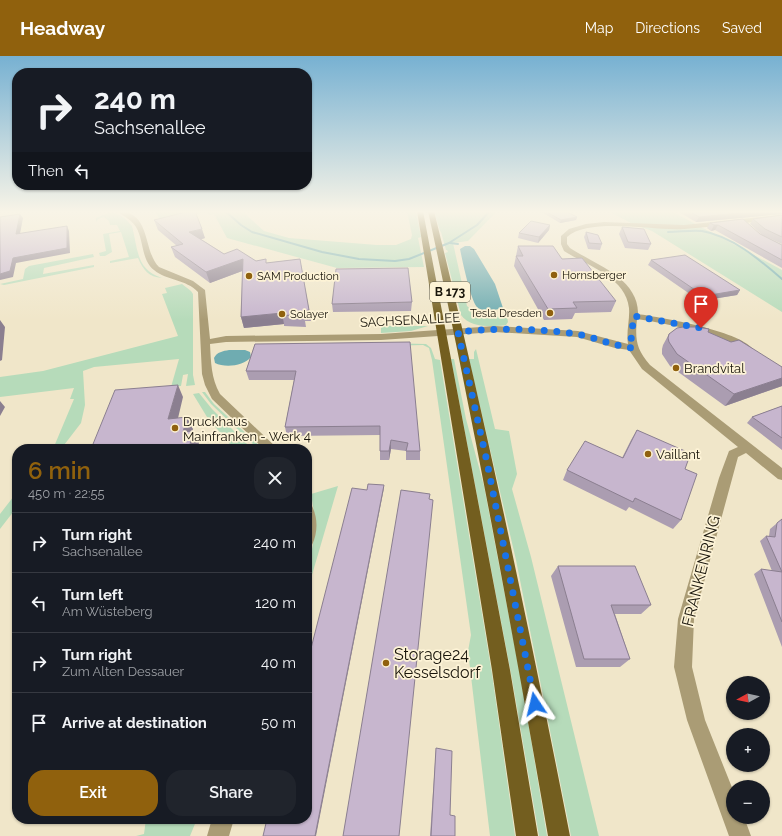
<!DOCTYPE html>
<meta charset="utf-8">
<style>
:root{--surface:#171b24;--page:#20242c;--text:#f1f3f6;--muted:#9ea1a6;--line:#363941;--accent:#90610d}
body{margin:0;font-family:Raleway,sans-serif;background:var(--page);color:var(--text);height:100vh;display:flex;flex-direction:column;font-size:15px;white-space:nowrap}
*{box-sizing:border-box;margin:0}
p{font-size:13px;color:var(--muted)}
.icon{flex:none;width:22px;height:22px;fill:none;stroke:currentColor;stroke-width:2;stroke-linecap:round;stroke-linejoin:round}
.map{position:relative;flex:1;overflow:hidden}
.details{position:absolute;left:12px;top:388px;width:300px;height:380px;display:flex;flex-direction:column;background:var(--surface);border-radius:16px;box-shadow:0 1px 3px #0004}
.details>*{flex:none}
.banner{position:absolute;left:12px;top:12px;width:300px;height:122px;border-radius:16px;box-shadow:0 1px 3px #0004;background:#171b24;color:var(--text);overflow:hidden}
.needle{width:26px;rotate:262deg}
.buttons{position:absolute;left:726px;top:620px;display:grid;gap:8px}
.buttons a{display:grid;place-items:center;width:44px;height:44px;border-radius:50%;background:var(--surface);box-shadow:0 1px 3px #0004;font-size:20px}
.pin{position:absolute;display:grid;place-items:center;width:34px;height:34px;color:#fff;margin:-41px -17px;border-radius:50% 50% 50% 0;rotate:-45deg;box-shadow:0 0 4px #0007}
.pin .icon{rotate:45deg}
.me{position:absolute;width:44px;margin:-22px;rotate:350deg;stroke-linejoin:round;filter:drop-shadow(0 0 3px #0008)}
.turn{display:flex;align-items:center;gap:14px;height:84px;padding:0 16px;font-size:18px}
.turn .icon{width:52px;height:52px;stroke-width:2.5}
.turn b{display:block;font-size:28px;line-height:34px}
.then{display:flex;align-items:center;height:38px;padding:0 16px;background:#0003;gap:8px;font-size:15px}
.round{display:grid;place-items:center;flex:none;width:42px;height:42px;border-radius:16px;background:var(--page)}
.overview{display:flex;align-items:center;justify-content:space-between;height:68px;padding:0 16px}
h1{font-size:24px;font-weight:600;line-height:30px;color:var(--accent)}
.button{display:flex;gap:8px;margin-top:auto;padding:8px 16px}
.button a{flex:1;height:46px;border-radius:16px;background:var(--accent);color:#fff;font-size:16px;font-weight:600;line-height:46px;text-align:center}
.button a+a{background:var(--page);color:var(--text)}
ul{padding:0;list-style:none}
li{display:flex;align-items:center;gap:12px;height:60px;padding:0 16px;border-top:1px solid var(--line)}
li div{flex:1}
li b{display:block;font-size:15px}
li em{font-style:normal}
header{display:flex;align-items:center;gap:24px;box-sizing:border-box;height:56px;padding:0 20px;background:var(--accent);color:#fff}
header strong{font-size:19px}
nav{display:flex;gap:22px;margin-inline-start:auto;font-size:14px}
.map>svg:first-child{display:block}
.green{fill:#b6dbba}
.water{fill:#6facb1}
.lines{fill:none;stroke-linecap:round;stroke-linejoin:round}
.stream{stroke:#6facb1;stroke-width:2}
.minor{fill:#aa9c75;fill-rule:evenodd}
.major{fill:#735e1f;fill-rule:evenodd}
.wall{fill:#ab9db1}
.shaded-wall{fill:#8b7f90}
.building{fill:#c7b6ce;stroke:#8b7f90}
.route{stroke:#1a73e8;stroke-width:7;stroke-dasharray:0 12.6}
.poi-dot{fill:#90610d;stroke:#fdf3d6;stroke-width:1.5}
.labels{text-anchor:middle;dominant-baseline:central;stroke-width:3.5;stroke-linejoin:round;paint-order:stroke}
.far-poi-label{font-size:11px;fill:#19150b;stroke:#fdf3d6;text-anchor:start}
.shield{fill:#fdf3d6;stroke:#5d5848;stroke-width:1}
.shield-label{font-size:12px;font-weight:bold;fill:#19150b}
.street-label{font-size:13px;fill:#19150b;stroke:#fdf3d6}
.poi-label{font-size:13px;fill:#19150b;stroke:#fdf3d6;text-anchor:start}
.near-street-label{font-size:16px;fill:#19150b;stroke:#fdf3d6}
.near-poi-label{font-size:16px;fill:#19150b;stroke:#fdf3d6;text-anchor:start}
</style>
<header>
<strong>Headway</strong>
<nav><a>Map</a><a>Directions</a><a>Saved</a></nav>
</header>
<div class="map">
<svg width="782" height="780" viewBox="0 0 782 780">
<rect width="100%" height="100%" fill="#f0e6c9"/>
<path class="green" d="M 155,155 L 242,155 L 264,175 L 289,182 L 377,189 L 396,189 L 411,183 L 412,179 L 407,155 L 416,155 L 421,181 L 418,182 L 424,211 L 337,212 L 227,182 L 214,158 L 210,159 L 205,156 L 162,167 Z
M 434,155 L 497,155 L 468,185 L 453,187 L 467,250 C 478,261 492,261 507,260 L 508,266 L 506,269 C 493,271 470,272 461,259 L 445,197 L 448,196 L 447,194 L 446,194 L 441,176 L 440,175 Z
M 608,155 L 671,155 L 782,214 L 782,256 L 652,175 L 631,167 Z
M 108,157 C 118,155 126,163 132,170 C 138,193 136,214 162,222 C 149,221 143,214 138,202 L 110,207 L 110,205 L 129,201 L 121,176 L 109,178 L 112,196 L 105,200 L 100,200 L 99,197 L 106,195 L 103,178 L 120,175 L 117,169 L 110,169 L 109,165 L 104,161 L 98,163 L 96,166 L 96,162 Z
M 93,198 L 94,201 L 44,212 L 43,218 L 94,209 L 94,211 L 4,229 L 0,228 L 23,223 L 25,213 L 29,210 Z
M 182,228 L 191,235 L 193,238 L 193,319 L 195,329 L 186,330 L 188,318 L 183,319 L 181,330 L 171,331 L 179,303 L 94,311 L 83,315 L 85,349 L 81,367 L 61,393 L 53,393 L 74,343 L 70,343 L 74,332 L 0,341 L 0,321 L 43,315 L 178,280 L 162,238 L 167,237 L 165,232 Z
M 381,270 L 428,270 L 411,275 L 381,277 Z
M 381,287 L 426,288 L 431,292 L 435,303 L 440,304 L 492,618 L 515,780 L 490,780 L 468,595 L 471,579 L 432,304 L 429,292 L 423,289 L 381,290 Z
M 476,293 L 495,373 L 509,375 L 517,418 L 512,433 L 531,501 L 599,780 L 571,780 L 516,504 L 469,303 L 474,303 L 474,296 Z
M 451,303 L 454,303 L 466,363 L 484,430 L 496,493 L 521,623 L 547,780 L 539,780 L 512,623 Z
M 202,336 L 205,336 L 214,348 L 263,393 L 258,393 L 211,348 Z
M 199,337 L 212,353 L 252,393 L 234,393 L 207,361 L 193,338 Z
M 338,430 L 307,536 L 307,517 L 313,488 L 315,462 L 311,438 Z
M 17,436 L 17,451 L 0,473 L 0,458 Z
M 146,763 L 197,763 L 190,780 L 136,780 L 144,778 Z"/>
<path class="water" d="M 465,190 L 470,190 L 474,193 L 495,228 L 503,252 C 497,254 484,256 478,252 C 471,247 462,203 460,193 Z
M 229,294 L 245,294 L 250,296 L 251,301 C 244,310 225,312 215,307 L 214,302 C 217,296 223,295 229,294 Z"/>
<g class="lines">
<path class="stream" d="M 225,155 L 241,169 L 252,176 L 322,196 L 359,203 L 395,205 L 409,203 L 449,187 L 477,169 L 490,155
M 668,176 C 679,176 691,174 702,175 C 732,180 760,204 782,223
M 450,187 L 458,188"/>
<path class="minor" d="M 117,155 C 152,155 142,194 159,211 L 193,225 L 205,234 L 210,283 L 226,280 L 381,278 L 495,270 L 578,275 L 628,288 C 626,276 630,264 629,252 C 626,221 586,209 564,195 L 561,188 L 561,180 L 569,173 L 586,168 L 604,166 L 684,169 L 782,159 L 782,163 C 750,166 717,171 684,173 C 654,175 589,161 567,181 L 567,188 L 570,192 C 594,208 639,222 638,258 C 663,262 737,274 753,293 L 751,295 L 745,295 C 711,277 675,269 637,263 C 635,283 636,293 650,309 L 782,412 L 782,424 L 778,423 L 746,397 L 738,401 L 694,563 L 692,611 L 705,664 L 733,734 L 733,761 L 744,761 L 751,780 L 729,780 L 687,664 L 674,611 L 678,563 L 719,422 L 729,395 L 738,391 L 642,313 L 629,294 L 615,292 L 577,281 L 495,276 L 381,284 L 226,286 L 210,288 C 211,306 211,322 220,338 L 278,393 L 264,393 L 212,343 L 205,329 L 202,318 L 198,236 C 186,223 167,225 154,214 C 141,204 144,184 136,171 C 131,163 124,161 117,155 Z
M 307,448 L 312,450 C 318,462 318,476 312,489 L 307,490 Z
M 212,763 L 234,763 L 229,780 L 207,780 Z"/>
<path class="major" d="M 417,155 L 423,155 L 510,614 L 538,780 L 516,780 L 492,614 Z
M 428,155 L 434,155 C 485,362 529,571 570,780 L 548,780 C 512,571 473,362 428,155 Z"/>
</g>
<path class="wall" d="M 540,155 L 565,155 L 577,161 L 576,164 L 560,167 Z
M 677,155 L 782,155 L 782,158 L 696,166 Z
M 782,159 L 782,188 L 762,179 L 750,168 L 753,163 Z
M 154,164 L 205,182 L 201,183 L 224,198 L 256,205 L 266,203 L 266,207 L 300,203 L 311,265 L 305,265 L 306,271 L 284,270 L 284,268 L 244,272 L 241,261 L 242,215 L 210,227 L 175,201 L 171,191 L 177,190 L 158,174 Z
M 710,167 L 760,178 L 782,189 L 782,212 L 715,174 L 711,175 L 707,172 Z
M 550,169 L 549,174 L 538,187 L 518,182 L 519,177 Z
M 622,171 L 651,188 L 648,194 L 625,192 L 619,178 Z
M 586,176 L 602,188 L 600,194 L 588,193 L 584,181 Z
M 518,190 L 562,203 L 616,245 L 611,256 L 575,257 L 572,263 L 544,264 L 514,210 Z
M 651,204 L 740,234 L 737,239 L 700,245 L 648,209 Z
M 412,246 L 411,255 L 333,256 L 332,248 Z
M 708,276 L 782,311 L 782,330 L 725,350 L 670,310 L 662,298 L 662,293 L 663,289 L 669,278 Z
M 255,288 L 420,395 L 420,404 L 406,404 L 406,395 L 391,393 L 389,404 L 380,404 L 380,379 L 287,380 L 285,371 L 294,324 L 249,324 L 246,315 Z
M 782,350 L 782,394 L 747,367 L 752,361 Z
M 637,374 L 685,397 L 685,413 L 681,464 L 673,473 L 629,451 L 626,455 L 563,424 L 567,414 L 622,402 L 631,384 Z
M 782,463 L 782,591 L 754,518 L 761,513 L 772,515 L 760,485 L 766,480 L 769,480 L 770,473 Z
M 558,510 L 651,549 L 641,558 L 615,558 L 630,603 L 620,611 L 576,611 L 551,520 Z
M 436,692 L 450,759 L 455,780 L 430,780 Z"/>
<path class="shaded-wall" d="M 758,155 L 782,155 L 782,158 L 696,166 L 699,161 Z
M 20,158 L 23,162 L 19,183 L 16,178 Z
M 577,161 L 576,164 L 560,167 L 561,164 Z
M 550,169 L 549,174 L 538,187 L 539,181 Z
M 714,169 L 718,169 L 715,174 L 711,175 Z
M 67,170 L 69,175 L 70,197 L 16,207 L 13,221 L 0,224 L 0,218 L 13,202 Z
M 202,173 L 205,182 L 193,186 L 189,176 Z
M 243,203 L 245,214 L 210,227 L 206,216 Z
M 740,234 L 737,239 L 700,245 L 704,240 Z
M 282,257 L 284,268 L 244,272 L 241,261 Z
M 0,264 L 5,271 L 2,304 L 0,305 Z
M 782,322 L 782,330 L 725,350 L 734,338 Z
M 178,329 L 183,341 L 175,375 L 168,363 Z
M 0,345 L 5,351 L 0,360 Z
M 187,361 L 193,373 L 189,388 L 183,376 Z
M 193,375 L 199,387 L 197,393 L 189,393 Z
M 391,384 L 391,393 L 389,404 L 389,395 Z
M 384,429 L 384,432 L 316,780 L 315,780 Z"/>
<path class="building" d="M 190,155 L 195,155 L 202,173 L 189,176 L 224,198 L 237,193 L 256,205 L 266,203 L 266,207 L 300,203 L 309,254 L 303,255 L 304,260 L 282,259 L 282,257 L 241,261 L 243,203 L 206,216 L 171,191 L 183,188 L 154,164 Z
M 545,155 L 565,155 L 577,161 L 561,164 Z
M 689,155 L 758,155 L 699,161 Z
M 20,158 L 16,178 L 67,170 L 67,192 L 13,202 L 10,215 L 0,218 L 0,161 Z
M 782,159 L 782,181 L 765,173 L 753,163 Z
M 743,163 L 760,178 L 782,189 L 782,204 L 718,169 L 714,169 L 710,167 Z
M 531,165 L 550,169 L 539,181 L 519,177 Z
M 622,171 L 644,173 L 651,188 L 628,186 Z
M 586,176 L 598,179 L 602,188 L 589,187 Z
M 518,190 L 553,190 L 562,203 L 582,202 L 616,245 L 573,246 L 577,252 L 548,253 L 516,200 L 523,200 Z
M 685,199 L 740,234 L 704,240 L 651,204 Z
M 408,212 L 412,246 L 332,248 L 336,213 Z
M 683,271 L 698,271 L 709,273 L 708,276 L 731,286 L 739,284 L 782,311 L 782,322 L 734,338 L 677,298 L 669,286 L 668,282 L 669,278 L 677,272 Z
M 410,286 L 420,395 L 406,395 L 408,387 L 391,384 L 389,395 L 380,395 L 380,370 L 285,371 L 296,315 L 246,315 L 255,288 Z
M 178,329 L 168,363 L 187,361 L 183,376 L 193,375 L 189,393 L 91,393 L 115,334 Z
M 782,350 L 782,382 L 752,361 Z
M 637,374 L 685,395 L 685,397 L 690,399 L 685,413 L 697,418 L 681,464 L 635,442 L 633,446 L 567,414 L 585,385 L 623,402 Z
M 368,428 L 384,429 L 315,780 L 263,780 L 267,763 L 307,763 L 307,608 L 352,432 L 367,434 Z
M 401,434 L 430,438 L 429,443 L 433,444 L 399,780 L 343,780 Z
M 782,463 L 782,516 L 766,480 L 775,481 L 777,467 Z
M 558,510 L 635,510 L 651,549 L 611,549 L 630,603 L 584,603 Z
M 761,513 L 782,516 L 782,566 Z
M 436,692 L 452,695 L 450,759 L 455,760 L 455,780 L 431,780 Z"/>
<linearGradient id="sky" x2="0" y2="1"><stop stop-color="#77b1d2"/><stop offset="0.59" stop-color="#f8f4e7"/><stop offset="1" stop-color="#f8f4e7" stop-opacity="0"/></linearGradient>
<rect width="782" height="264" fill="url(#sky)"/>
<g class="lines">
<path class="route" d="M 535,648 L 487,406 L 458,276 C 497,272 538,272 576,278 C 595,281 613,290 633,292 L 631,281 L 634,260 L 701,272"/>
</g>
<g class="poi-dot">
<circle cx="554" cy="219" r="4"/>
<circle cx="249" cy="220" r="4"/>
<circle cx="550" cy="257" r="4"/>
<circle cx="282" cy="258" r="4"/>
<circle cx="676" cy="312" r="4"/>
<circle cx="175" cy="372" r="4"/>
<circle cx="648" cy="398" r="4"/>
<circle cx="386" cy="607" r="4"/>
</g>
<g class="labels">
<g class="far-poi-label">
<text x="562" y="219">Hornsberger</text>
<text x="257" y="220">SAM Production</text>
<text x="542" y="257" text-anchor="end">Tesla Dresden</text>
<text x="290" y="258">Solayer</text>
</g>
<rect class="shield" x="430" y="226" width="40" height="20" rx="3"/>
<g class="shield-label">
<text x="450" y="236">B 173</text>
</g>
<g class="street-label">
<text transform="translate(410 264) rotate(-3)">SACHSENALLEE</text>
</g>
<g class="poi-label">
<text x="684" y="312">Brandvital</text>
<text x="183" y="365">Druckhaus<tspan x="183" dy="15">Mainfranken - Werk 4</tspan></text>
<text x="656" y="398">Vaillant</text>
</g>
<g class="near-street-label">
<text transform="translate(701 515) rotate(-76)">FRANKENRING</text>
</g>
<g class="near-poi-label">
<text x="394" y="598">Storage24<tspan x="394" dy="18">Kesselsdorf</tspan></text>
</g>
</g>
</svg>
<div class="buttons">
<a><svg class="needle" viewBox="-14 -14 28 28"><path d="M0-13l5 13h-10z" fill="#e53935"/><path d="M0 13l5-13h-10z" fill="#9ea1a6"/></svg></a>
<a>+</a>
<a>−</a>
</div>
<div class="pin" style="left:701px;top:272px;background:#d93025"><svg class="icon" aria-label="arrive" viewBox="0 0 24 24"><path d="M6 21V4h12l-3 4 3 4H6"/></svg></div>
<svg class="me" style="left:535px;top:648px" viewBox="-20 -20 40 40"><path d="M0-17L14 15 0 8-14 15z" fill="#1a73e8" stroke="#fff" stroke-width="4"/></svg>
<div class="banner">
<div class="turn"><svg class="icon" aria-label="right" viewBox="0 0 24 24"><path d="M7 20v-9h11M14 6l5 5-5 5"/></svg><div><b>240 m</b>Sachsenallee</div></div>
<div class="then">Then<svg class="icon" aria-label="left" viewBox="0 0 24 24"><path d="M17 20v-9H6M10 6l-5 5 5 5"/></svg></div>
</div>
<section class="details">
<div class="overview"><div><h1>6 min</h1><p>450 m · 22:55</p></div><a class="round"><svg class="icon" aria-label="close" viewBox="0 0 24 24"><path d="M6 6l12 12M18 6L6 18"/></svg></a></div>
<ul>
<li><svg class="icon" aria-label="right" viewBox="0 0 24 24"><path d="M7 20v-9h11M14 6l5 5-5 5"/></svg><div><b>Turn right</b><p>Sachsenallee</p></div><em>240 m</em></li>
<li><svg class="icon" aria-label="left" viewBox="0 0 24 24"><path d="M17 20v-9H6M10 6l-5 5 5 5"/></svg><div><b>Turn left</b><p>Am Wüsteberg</p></div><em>120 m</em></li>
<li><svg class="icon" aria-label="right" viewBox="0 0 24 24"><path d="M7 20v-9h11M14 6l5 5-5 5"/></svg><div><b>Turn right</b><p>Zum Alten Dessauer</p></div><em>40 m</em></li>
<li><svg class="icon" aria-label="arrive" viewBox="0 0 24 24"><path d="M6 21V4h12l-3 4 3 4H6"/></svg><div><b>Arrive at destination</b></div><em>50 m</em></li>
</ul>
<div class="button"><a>Exit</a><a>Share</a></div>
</section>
</div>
